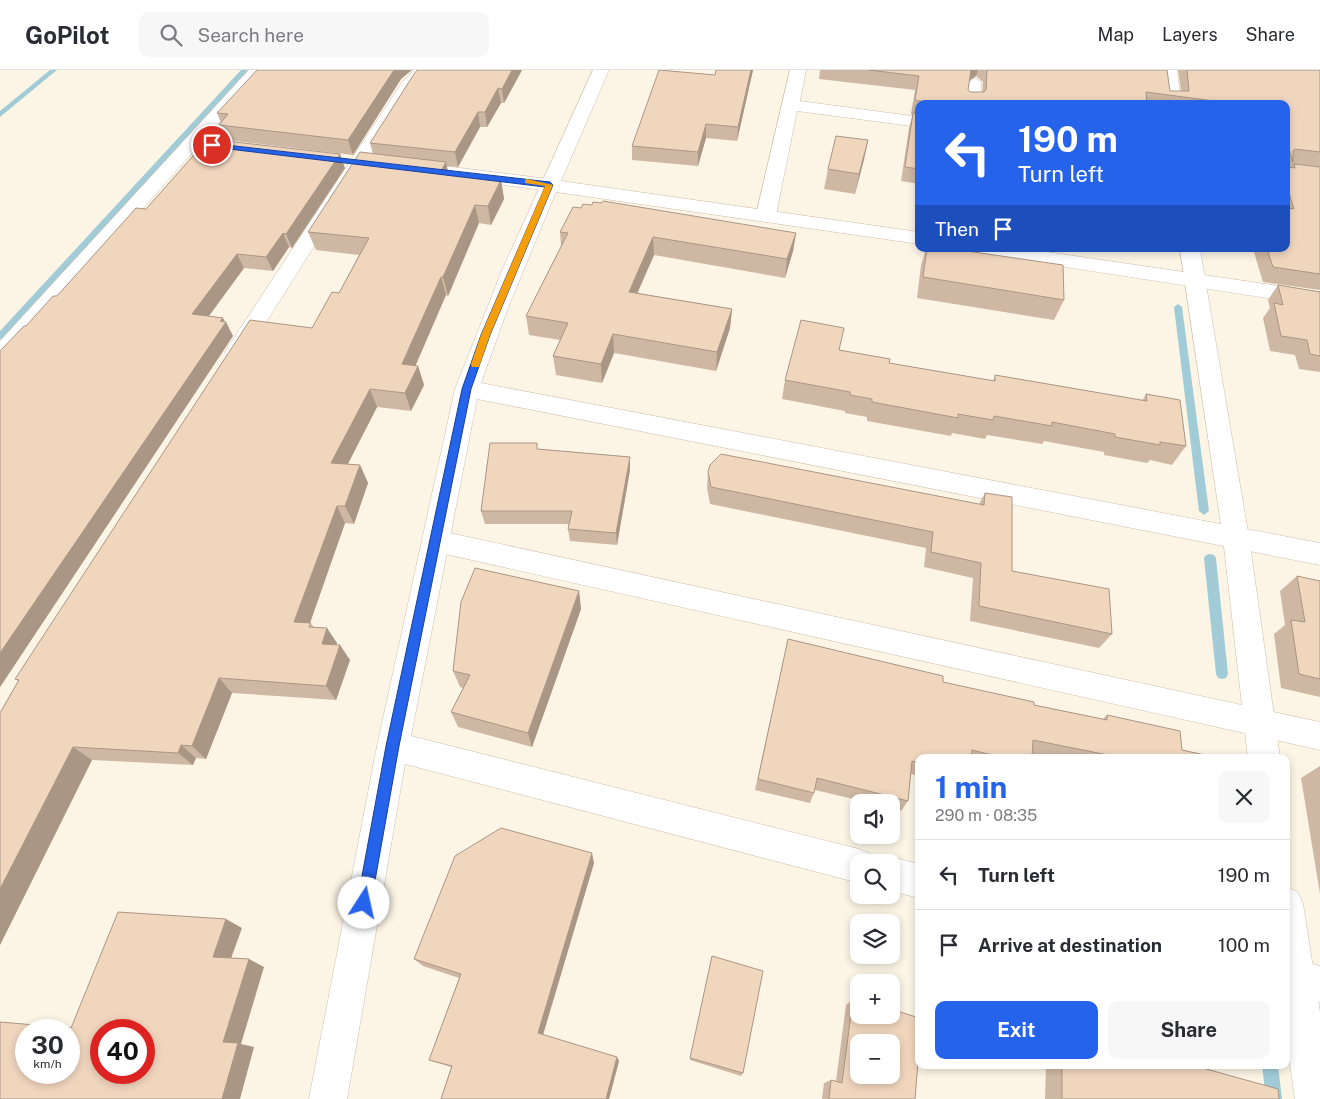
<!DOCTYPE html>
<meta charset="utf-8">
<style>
:root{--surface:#fff;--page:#f7f7f7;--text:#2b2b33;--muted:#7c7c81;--line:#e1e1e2;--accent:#2563eb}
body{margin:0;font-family:"Public Sans",sans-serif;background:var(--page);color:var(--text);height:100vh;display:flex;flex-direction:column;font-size:19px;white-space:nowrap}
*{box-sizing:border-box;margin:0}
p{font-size:16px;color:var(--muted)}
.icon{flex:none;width:28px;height:28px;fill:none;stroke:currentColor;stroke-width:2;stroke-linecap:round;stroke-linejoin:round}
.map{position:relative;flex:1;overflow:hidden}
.drawer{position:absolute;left:915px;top:684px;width:375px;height:315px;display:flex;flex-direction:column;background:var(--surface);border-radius:10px;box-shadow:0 2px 8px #0003}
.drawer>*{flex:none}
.hud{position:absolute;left:915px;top:30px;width:375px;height:152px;border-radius:10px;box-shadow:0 2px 8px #0003;background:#2563eb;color:#fff;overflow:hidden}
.tools{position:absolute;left:850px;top:724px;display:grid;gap:10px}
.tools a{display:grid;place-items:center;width:50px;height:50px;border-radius:10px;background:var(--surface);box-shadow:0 2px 8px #0003;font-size:25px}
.speed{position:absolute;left:15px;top:949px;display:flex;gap:10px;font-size:25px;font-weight:700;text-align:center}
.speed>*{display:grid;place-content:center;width:65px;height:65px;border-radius:50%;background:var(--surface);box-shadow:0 2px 8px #0003;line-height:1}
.speed small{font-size:12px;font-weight:400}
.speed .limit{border:8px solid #d22;background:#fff;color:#111}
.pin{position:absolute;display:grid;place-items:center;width:42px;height:42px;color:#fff;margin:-21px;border:2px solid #fff;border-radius:50%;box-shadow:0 1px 5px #0007}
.me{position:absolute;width:55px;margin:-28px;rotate:10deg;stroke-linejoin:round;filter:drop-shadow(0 0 4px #0008)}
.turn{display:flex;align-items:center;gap:18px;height:105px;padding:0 20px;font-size:22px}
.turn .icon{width:65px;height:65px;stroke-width:2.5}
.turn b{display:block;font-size:35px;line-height:42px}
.then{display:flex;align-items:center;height:48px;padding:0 20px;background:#0003;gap:10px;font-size:19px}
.round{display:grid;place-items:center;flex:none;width:52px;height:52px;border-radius:10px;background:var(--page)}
.summary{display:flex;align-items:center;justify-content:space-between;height:85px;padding:0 20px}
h1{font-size:30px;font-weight:700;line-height:38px;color:var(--accent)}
.cta{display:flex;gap:10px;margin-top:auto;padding:10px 20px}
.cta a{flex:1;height:58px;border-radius:10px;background:var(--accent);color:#fff;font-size:20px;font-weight:700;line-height:58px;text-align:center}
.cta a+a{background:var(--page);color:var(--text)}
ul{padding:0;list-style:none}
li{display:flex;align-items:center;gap:15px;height:70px;padding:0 20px;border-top:1px solid var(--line)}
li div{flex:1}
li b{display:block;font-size:19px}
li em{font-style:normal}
header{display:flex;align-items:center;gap:30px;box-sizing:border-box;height:70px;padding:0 25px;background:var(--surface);border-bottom:1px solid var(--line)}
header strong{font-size:24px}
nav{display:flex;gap:28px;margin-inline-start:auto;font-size:18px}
.search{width:350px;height:45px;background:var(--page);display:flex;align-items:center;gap:12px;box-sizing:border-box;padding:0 18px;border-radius:10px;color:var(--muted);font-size:19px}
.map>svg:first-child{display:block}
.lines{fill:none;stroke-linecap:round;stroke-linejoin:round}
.stream{fill:#a1cbd7;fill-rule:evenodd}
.service-casing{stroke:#cebdac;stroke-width:1}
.pedestrian-casing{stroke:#cebdac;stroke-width:1}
.minor-casing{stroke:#cebdac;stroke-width:1}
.tertiary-casing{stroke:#cebdac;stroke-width:1}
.service{fill:#fff;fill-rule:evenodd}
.pedestrian{fill:#fff;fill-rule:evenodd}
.minor{fill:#fff;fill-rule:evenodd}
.tertiary{fill:#fff;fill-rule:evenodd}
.wall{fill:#cfb8a3;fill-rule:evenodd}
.shaded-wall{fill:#a99685}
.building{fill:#f1d6be;stroke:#a99685;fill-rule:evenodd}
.route{fill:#2563eb;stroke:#184099}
.slow{fill:#f59e0b}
</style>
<header>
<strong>GoPilot</strong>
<div class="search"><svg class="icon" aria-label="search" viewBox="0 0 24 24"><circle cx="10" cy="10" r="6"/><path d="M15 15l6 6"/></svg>Search here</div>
<nav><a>Map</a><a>Layers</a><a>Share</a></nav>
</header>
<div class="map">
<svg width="1320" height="1029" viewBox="0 0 1320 1029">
<rect width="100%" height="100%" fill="#fcf5e6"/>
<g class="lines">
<path class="stream" d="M 50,0 L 57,0 L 0,47 L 0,41 Z
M 241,0 L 248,0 L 3,269 L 0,270 L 0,261 Z
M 1178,234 L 1182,237 L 1209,441 L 1204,445 L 1199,441 L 1174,237 Z
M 1210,484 L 1214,485 L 1216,488 L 1228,604 L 1226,608 L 1222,609 L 1218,608 L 1216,604 L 1204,488 L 1206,485 Z
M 1262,995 L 1278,995 L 1282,1029 L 1266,1029 Z"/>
<defs>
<path id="service" d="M 975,8 L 981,12 L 980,34 L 966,34 L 969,12 Z"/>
<path id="pedestrian" d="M 436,460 L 1320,652 L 1320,680 L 436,482 L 427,479 L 423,471 L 427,463 Z"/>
<path id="minor" d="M 249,0 L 266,0 L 8,290 L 0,293 L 0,271 Z
M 414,0 L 431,0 L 415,17 L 244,287 L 236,290 L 228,287 L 225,282 L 228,277 L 401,14 Z
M 790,0 L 806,0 L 800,31 L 919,47 L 919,57 L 797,41 L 776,145 L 773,149 L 766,151 L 759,149 L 756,145 Z
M 1161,0 L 1177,0 L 1181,34 L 1164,34 Z
M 411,92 L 549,109 L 556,111 L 558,115 L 556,119 L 549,121 L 405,102 L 402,98 L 405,94 Z
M 1180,179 L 1200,179 L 1249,468 L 1280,688 L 1248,688 L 1223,468 Z
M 1286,817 L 1298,822 L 1303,834 L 1320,942 L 1320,1029 L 1295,1029 L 1286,966 Z"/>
<path id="tertiary" d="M 593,0 L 609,0 L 561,111 L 919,162 L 919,174 L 556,122 L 508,238 L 481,313 L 1320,473 L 1320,495 L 477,329 L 411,666 L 859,779 L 871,784 L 874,792 L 859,792 L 859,813 L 405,694 L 347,1029 L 309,1029 L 377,676 L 455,319 L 503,198 Z
M 977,179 L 1027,179 L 1320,222 L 1320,236 L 987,185 L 980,183 Z
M 891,787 L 919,794 L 919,828 L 891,821 L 891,792 L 879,792 Z
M 1286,887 L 1320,896 L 1320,932 L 1286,923 Z"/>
</defs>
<use href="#service" class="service-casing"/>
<use href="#pedestrian" class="pedestrian-casing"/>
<use href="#minor" class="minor-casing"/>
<use href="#tertiary" class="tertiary-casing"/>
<use href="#service" class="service"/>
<use href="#pedestrian" class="pedestrian"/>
<use href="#minor" class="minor"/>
<use href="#tertiary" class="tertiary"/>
</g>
<path class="wall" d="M 522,0 L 504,33 L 501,33 L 487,57 L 480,57 L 458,97 L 446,96 L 448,105 L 501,110 L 504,129 L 491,155 L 479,153 L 448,226 L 446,225 L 415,296 L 418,296 L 424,315 L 411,341 L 377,337 L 348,394 L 360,395 L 368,413 L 354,454 L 345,453 L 310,553 L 314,557 L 337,573 L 336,575 L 350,590 L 336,630 L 232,623 L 206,689 L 196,688 L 193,695 L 92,690 L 0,875 L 0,643 L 18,611 L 15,609 L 312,258 L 339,223 L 359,185 L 316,180 L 308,162 L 373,84 L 370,73 Z
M 716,0 L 753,0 L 737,71 L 706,68 L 698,96 L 632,90 L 632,76 L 715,5 Z
M 820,0 L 1167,0 L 1170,21 L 1181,21 L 1178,0 L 1320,0 L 1320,220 L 1263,212 L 1253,179 L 1286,179 L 1286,34 L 919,34 L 919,114 L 901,111 L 909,58 L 913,44 L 911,44 L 915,20 L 819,9 ZM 976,6 L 983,12 L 982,22 L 970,22 L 968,20 L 969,10 Z
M 401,9 L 353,85 L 226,70 L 219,55 L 221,53 L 217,43 Z
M 868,70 L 855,124 L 824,119 L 828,99 Z
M 345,98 L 292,178 L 289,177 L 273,201 L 244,198 L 209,246 L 223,248 L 233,266 L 0,617 L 0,281 L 146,139 Z
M 560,162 L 796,163 L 793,181 L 785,208 L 654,185 L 637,223 L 732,239 L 730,258 L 716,301 L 614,283 L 602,313 L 556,305 L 553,286 L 560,270 L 529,265 L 526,246 L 561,176 Z
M 926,179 L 953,179 L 1064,230 L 1054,250 L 917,228 L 921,195 Z
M 1278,215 L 1320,222 L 1320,302 L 1299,299 L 1295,285 L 1270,281 L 1263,248 L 1270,238 L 1268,230 Z
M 839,280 L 889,293 L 993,311 L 995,305 L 1142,331 L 1146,324 L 1186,376 L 1172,395 L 1150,390 L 1147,393 L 1104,385 L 1104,382 L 1044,371 L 1042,374 L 987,365 L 985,369 L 952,363 L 951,366 L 867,351 L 867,347 L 845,343 L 845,341 L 782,329 L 785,310 Z
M 538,379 L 630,387 L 630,400 L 617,475 L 570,471 L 568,459 L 569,454 L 485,454 L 481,441 Z
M 708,402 L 979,434 L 985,423 L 1012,501 L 1112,564 L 1099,578 L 970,551 L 973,508 L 924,497 L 926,478 L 710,434 L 707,418 Z
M 1297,506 L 1320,511 L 1320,627 L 1281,618 L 1274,564 L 1285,555 L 1280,521 Z
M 579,521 L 581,539 L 532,677 L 458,657 L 451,642 L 463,618 L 460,617 L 453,601 Z
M 788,569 L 943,612 L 1034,635 L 1103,649 L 1107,645 L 1182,680 L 1218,688 L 1050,688 L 1033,684 L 1032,688 L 919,688 L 919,706 L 911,704 L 908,731 L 901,741 L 891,739 L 891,732 L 866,732 L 815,720 L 810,733 L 755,720 Z
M 1320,696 L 1320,824 L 1301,708 Z
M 594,793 L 543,965 L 619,991 L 609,1029 L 441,1029 L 451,997 L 438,993 L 429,990 L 459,908 L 423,896 L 414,889 Z
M 712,886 L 743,1003 L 741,1006 L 690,990 Z
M 853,929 L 915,1029 L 822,1029 L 824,1013 L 831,1010 L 836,1011 L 846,935 Z
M 1046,995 L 1192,995 L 1279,1029 L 1045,1029 Z"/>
<path class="shaded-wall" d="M 394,0 L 412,0 L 401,9 L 353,85 L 348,70 Z
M 512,0 L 522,0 L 504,33 L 502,19 Z
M 751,0 L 753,0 L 737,71 L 738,57 Z
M 970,0 L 978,0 L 976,6 L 967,12 Z
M 498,18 L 501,33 L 487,57 L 485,42 Z
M 478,42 L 480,57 L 458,97 L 455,82 Z
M 706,54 L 706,68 L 698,96 L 698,82 Z
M 868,70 L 864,90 L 855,124 L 859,104 Z
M 340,84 L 345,98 L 292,178 L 286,164 Z
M 446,92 L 450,111 L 439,104 Z
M 501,110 L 504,129 L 491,155 L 488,136 Z
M 475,135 L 479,153 L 448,226 L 443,207 Z
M 283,163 L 289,177 L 273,201 L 266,187 Z
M 796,163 L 793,181 L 785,208 L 787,189 Z
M 653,167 L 654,185 L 630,240 L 629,222 Z
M 237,184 L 244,198 L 200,258 L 192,244 Z
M 441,207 L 446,225 L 408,313 L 402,294 Z
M 732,239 L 730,258 L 716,301 L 717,282 Z
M 223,248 L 225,253 L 226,252 L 233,266 L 0,617 L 0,583 Z
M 613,264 L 614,283 L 602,313 L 601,294 Z
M 418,296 L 424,315 L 411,341 L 405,323 Z
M 370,319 L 377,337 L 339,411 L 331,393 Z
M 630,387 L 630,400 L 617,475 L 616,463 Z
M 360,395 L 368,413 L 354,454 L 345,436 Z
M 337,436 L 345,453 L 305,567 L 294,552 Z
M 579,521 L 581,539 L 532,677 L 528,663 Z
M 327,558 L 337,573 L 332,589 L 322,574 Z
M 340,575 L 350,590 L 336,630 L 326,616 Z
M 219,608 L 232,623 L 206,689 L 192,676 Z
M 181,675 L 196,688 L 193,695 L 178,683 Z
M 73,677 L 92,690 L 0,875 L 0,819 Z
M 592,783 L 594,793 L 542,968 L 538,963 Z
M 226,849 L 242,858 L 229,894 L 213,887 Z
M 249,889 L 264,897 L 241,974 L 254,977 L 240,1029 L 222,1029 L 223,972 Z
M 617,987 L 619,991 L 609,1029 L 606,1029 Z"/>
<path class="building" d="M 257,0 L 394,0 L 348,70 L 219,55 L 228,44 L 217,43 Z
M 417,0 L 512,0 L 502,19 L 498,18 L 485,42 L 478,42 L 455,82 L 370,73 L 414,4 Z
M 659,0 L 715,5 L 716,0 L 751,0 L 738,57 L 706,54 L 698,82 L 632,76 Z
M 869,0 L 971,0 L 968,20 L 970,22 L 984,22 L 986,20 L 987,0 L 1167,0 L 1170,21 L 1189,21 L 1187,0 L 1320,0 L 1320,82 L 1295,79 L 1293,81 L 1293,92 L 1286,69 L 1286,34 L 1236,34 L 1146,22 L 1147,34 L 924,34 L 924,32 L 915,30 L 919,6 Z
M 913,43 L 919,44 L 919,99 L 905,97 Z
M 836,66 L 868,70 L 859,104 L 828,99 Z
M 208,69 L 340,84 L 286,164 L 283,163 L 266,187 L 237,184 L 192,244 L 223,248 L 220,251 L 226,252 L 0,583 L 0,281 L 24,256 L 26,256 L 53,226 L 57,226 L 136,138 L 146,139 Z
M 360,82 L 446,92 L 439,104 L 501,110 L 488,136 L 475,135 L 443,207 L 441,207 L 402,294 L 418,296 L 405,323 L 370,319 L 331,393 L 360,395 L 345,436 L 337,436 L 294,552 L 311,553 L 309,557 L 327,558 L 322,574 L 340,575 L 326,616 L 219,608 L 192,676 L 181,675 L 178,683 L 73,677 L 0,819 L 0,643 L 19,610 L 15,609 L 250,250 L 312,258 L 332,222 L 339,223 L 369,168 L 308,162 Z
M 1294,94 L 1320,97 L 1320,204 L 1273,197 L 1267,179 L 1286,179 L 1286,138 L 1294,139 L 1286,113 L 1286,97 L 1295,98 Z
M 603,131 L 796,163 L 787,189 L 653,167 L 629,222 L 732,239 L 717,282 L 613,264 L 601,294 L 553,286 L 568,253 L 526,246 L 568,163 L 560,162 L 573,137 L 581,138 L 583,134 L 592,135 L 593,132 L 601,133 Z
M 927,179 L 953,179 L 1063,195 L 1064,230 L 923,207 Z
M 1278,215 L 1320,222 L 1320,286 L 1310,284 L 1307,270 L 1281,266 L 1274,233 L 1283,235 Z
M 801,250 L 844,258 L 839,280 L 890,289 L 889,293 L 995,311 L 995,305 L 1147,331 L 1146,324 L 1180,330 L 1186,376 L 1160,372 L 1160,375 L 1115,367 L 1115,364 L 1052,352 L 1052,356 L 994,346 L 993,350 L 958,344 L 958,348 L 872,332 L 872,329 L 850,325 L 850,322 L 785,310 Z
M 490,373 L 537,373 L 537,379 L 630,387 L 616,463 L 568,459 L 572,441 L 481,441 Z
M 721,384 L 984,435 L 985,423 L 1012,427 L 1012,501 L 1109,519 L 1112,564 L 979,536 L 981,493 L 931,482 L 933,462 L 711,417 L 708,402 L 710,395 Z
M 475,498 L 579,521 L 528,663 L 451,642 L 470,605 L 453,601 L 461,532 Z
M 1297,506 L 1320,511 L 1320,609 L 1299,604 L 1291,550 L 1305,552 Z
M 788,569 L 943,606 L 943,612 L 1034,632 L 1034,635 L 1107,650 L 1107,645 L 1180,661 L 1182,680 L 1218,688 L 1109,688 L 1108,685 L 1033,670 L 1032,688 L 1004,688 L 972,680 L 971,688 L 919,688 L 919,693 L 912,691 L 908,731 L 817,708 L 814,723 L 758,709 Z
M 501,758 L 592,783 L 538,963 L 617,987 L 606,1029 L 441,1029 L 452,996 L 429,990 L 461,904 L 414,889 L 455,786 Z
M 118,842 L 226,849 L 213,887 L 249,889 L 223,972 L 238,973 L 222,1029 L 0,1029 L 0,952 L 71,958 ZM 26,960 L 69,960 L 69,1002 L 26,1002 ZM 101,960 L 144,960 L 144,1002 L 101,1002 Z
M 712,886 L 763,901 L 743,1003 L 690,988 Z
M 853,929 L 859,931 L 859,945 L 891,945 L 891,939 L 919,948 L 919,980 L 915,1029 L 829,1029 L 831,1010 L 842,1013 ZM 859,972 L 891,972 L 891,1005 L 859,1005 Z
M 1062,995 L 1192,995 L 1278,1019 L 1279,1029 L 1062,1029 Z"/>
<path class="route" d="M 209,73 L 550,112 L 553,115 L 490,265 L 471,319 L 399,676 L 371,833 L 369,838 L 364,840 L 359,838 L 357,833 L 386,676 L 462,319 L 481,265 L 545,117 L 212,77 L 208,75 Z"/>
<path class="slow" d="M 527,109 L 553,115 L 490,265 L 480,294 L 479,297 L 472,297 L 471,294 L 481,265 L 545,116 L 525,113 L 525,110 Z"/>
</svg>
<div class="tools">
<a><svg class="icon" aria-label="sound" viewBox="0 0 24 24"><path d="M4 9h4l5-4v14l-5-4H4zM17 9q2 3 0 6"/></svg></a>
<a><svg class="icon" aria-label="search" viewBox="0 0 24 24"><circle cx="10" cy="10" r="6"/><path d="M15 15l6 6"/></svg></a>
<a><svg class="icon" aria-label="layers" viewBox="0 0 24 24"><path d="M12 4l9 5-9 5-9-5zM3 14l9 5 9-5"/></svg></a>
<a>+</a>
<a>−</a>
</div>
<div class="speed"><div>30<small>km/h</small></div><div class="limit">40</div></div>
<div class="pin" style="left:212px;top:75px;background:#d93025"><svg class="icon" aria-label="arrive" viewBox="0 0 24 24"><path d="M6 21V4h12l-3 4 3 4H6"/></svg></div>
<svg class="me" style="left:364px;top:833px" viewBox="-20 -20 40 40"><circle r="19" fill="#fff"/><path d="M0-13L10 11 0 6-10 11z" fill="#2563eb"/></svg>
<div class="hud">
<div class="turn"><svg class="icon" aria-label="left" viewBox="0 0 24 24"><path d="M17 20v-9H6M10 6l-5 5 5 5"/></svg><div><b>190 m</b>Turn left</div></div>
<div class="then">Then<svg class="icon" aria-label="arrive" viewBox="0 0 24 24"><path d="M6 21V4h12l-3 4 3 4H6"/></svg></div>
</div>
<section class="drawer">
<div class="summary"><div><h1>1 min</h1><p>290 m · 08:35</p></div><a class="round"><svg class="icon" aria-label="close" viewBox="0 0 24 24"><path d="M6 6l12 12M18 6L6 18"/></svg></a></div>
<ul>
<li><svg class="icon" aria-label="left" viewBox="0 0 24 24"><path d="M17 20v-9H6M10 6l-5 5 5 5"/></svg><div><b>Turn left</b></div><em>190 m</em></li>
<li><svg class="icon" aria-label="arrive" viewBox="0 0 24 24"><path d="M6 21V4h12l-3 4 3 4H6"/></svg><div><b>Arrive at destination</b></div><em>100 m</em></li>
</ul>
<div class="cta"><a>Exit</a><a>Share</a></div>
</section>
</div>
